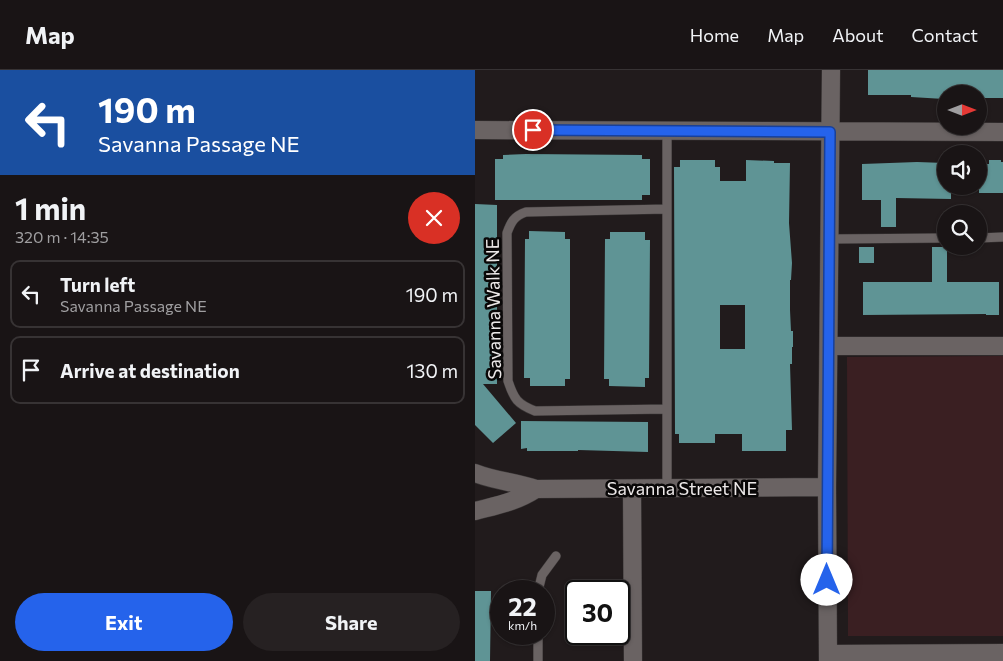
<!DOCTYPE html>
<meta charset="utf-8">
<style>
:root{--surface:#191415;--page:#262122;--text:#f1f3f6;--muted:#9f9ea0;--line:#373334;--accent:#2563eb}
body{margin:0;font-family:Commissioner,sans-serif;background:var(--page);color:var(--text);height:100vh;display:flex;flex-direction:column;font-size:19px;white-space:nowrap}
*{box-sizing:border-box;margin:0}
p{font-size:16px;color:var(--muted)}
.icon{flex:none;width:28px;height:28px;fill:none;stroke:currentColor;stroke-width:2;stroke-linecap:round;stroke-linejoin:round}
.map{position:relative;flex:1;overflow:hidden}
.details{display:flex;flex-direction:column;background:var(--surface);width:475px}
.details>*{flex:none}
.banner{background:#1a4fa0;color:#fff;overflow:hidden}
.needle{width:32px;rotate:90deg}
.buttons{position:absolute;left:462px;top:15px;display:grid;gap:10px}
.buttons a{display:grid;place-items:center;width:50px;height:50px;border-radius:50%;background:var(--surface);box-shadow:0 1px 4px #0004,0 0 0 1px var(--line);font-size:25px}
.speed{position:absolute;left:15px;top:510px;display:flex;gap:10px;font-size:25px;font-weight:700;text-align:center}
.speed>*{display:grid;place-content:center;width:65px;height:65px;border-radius:50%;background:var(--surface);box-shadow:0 1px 4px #0004,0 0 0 1px var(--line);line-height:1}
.speed small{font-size:12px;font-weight:400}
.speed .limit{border:2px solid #111;border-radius:8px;background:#fff;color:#111}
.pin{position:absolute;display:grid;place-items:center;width:42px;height:42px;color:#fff;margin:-21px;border:2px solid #fff;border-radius:50%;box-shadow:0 1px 5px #0007}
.me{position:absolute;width:55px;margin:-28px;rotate:0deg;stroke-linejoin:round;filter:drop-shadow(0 0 4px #0008)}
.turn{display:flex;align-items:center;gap:18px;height:105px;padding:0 15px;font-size:22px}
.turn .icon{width:65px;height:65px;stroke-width:2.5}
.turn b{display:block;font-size:35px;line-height:42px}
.round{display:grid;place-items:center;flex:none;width:52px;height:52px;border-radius:26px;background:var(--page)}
.head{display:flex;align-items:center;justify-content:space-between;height:85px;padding:0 15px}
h1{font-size:30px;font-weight:700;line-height:38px}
.action{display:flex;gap:10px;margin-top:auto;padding:10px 15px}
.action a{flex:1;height:58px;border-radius:30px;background:var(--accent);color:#fff;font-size:20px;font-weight:700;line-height:58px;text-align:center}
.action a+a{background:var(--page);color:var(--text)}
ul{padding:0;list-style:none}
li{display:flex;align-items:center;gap:15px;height:68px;margin:0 10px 8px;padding:0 5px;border:2px solid var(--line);border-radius:10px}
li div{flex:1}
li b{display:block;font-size:19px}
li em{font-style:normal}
header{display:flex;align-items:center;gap:30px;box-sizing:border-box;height:70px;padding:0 25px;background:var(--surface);border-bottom:1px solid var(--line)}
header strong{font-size:24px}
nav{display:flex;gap:28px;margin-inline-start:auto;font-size:18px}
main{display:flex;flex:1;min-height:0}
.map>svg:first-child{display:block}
.green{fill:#3a1f22}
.building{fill:#5f9495;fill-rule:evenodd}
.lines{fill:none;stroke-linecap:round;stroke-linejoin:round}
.lane-casing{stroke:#3c3838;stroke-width:10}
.street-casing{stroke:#3c3838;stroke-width:19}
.lane{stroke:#6a6363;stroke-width:9}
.street{stroke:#6a6363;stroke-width:18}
.route-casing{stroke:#184099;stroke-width:12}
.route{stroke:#2563eb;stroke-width:9}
.labels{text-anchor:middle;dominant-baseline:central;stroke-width:5;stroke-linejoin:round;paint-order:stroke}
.street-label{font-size:18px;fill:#ece8e8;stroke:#090707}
</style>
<header>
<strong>Map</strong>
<nav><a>Home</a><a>Map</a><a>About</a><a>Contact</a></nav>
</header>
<main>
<section class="details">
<div class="banner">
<div class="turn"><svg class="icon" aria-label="left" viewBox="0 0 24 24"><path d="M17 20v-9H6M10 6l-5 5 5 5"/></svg><div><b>190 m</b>Savanna Passage NE</div></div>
</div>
<div class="head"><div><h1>1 min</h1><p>320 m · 14:35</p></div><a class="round" style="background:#d93025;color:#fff"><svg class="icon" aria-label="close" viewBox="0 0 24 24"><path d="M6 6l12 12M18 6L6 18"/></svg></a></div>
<ul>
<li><svg class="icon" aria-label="left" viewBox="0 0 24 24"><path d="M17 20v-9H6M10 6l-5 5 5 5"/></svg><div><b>Turn left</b><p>Savanna Passage NE</p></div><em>190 m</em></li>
<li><svg class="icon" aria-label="arrive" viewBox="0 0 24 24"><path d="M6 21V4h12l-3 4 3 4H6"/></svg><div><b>Arrive at destination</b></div><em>130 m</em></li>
</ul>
<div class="action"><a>Exit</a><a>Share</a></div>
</section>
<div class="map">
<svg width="528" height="591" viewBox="0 0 528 591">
<rect width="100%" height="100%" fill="#211b1c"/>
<path class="green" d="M 528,286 L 528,566 L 373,566 L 372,287 Z"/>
<path class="building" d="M 393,0 L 528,0 L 528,28 L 504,28 L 504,24 L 469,24 L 469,29 L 436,27 L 436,25 L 393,25 Z
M 51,84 L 167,85 L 167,89 L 175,89 L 175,125 L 167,125 L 167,130 L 20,130 L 20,89 L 28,89 L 28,85 Z
M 205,90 L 240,90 L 240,97 L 245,97 L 245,111 L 271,111 L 271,90 L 299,91 L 299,93 L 315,93 L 314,153 L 317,193 L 316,210 L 315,210 L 315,240 L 316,261 L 318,261 L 318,277 L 317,277 L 317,294 L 315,294 L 317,360 L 311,360 L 311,381 L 267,381 L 267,364 L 240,364 L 240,373 L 204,373 L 204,364 L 200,364 L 199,97 L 205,97 ZM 245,235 L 270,235 L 270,279 L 245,279 Z
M 514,90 L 526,90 L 526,92 L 528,92 L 528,123 L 504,123 L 504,94 L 514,94 Z
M 442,92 L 470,93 L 471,95 L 471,116 L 476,116 L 476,129 L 421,128 L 421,157 L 406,157 L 406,130 L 387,130 L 387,94 Z
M 0,134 L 22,135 L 22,314 L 8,314 L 41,353 L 18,373 L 0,355 Z
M 54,161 L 90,162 L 90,169 L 95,169 L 95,309 L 90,309 L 90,316 L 55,316 L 55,308 L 49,308 L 50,169 L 54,169 Z
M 135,162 L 170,162 L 170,170 L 175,170 L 174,308 L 170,308 L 170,317 L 134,316 L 134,309 L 129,309 L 130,169 L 135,169 Z
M 384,177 L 399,177 L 399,193 L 384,193 Z
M 457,177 L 472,177 L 472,212 L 524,212 L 524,245 L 511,245 L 511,244 L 388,245 L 388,212 L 457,212 Z
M 46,351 L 173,352 L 173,382 L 103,380 L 103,381 L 52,381 L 52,378 L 46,379 Z
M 0,521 L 16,521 L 15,591 L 0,591 Z"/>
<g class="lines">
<defs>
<path id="lane" d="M 192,60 L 192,418
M 192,139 L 51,142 C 39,146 36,152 32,163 L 33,311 C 39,329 42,334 60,341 L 192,339
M 504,168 L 528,167
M 355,169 L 471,168
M 63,521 L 67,505 L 81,486
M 63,564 L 63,591"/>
<path id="street" d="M 0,60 L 528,62
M 354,276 L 528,276
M 0,403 C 20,411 41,412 61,419 L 352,417
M 157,419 L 158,591
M 0,441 C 23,435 41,432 61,419
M 353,584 L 528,583
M 353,591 L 352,417 L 356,0"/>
</defs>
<use href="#lane" class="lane-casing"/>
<use href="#street" class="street-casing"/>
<use href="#lane" class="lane"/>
<use href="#street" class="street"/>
</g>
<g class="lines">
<defs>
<path id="route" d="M 58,60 L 355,62 L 352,510"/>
</defs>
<use href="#route" class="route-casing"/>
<use href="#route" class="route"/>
</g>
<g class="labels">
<g class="street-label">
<text transform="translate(18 239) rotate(-91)">Savanna Walk NE</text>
<text x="207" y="418">Savanna Street NE</text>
</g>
</g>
</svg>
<div class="buttons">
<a><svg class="needle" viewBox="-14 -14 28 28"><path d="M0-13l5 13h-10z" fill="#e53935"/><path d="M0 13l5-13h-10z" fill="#9f9ea0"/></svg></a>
<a><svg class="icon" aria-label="sound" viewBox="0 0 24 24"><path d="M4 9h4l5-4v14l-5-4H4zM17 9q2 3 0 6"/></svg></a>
<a><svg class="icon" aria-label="search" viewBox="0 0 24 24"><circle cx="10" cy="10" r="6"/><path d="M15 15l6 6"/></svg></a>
</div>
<div class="speed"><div>22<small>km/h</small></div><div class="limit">30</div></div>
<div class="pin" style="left:58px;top:60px;background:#d93025"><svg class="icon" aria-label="arrive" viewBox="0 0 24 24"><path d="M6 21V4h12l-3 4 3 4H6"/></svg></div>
<svg class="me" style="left:352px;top:510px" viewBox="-20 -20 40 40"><circle r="19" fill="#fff"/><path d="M0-13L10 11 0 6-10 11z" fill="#2563eb"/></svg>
</div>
</main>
